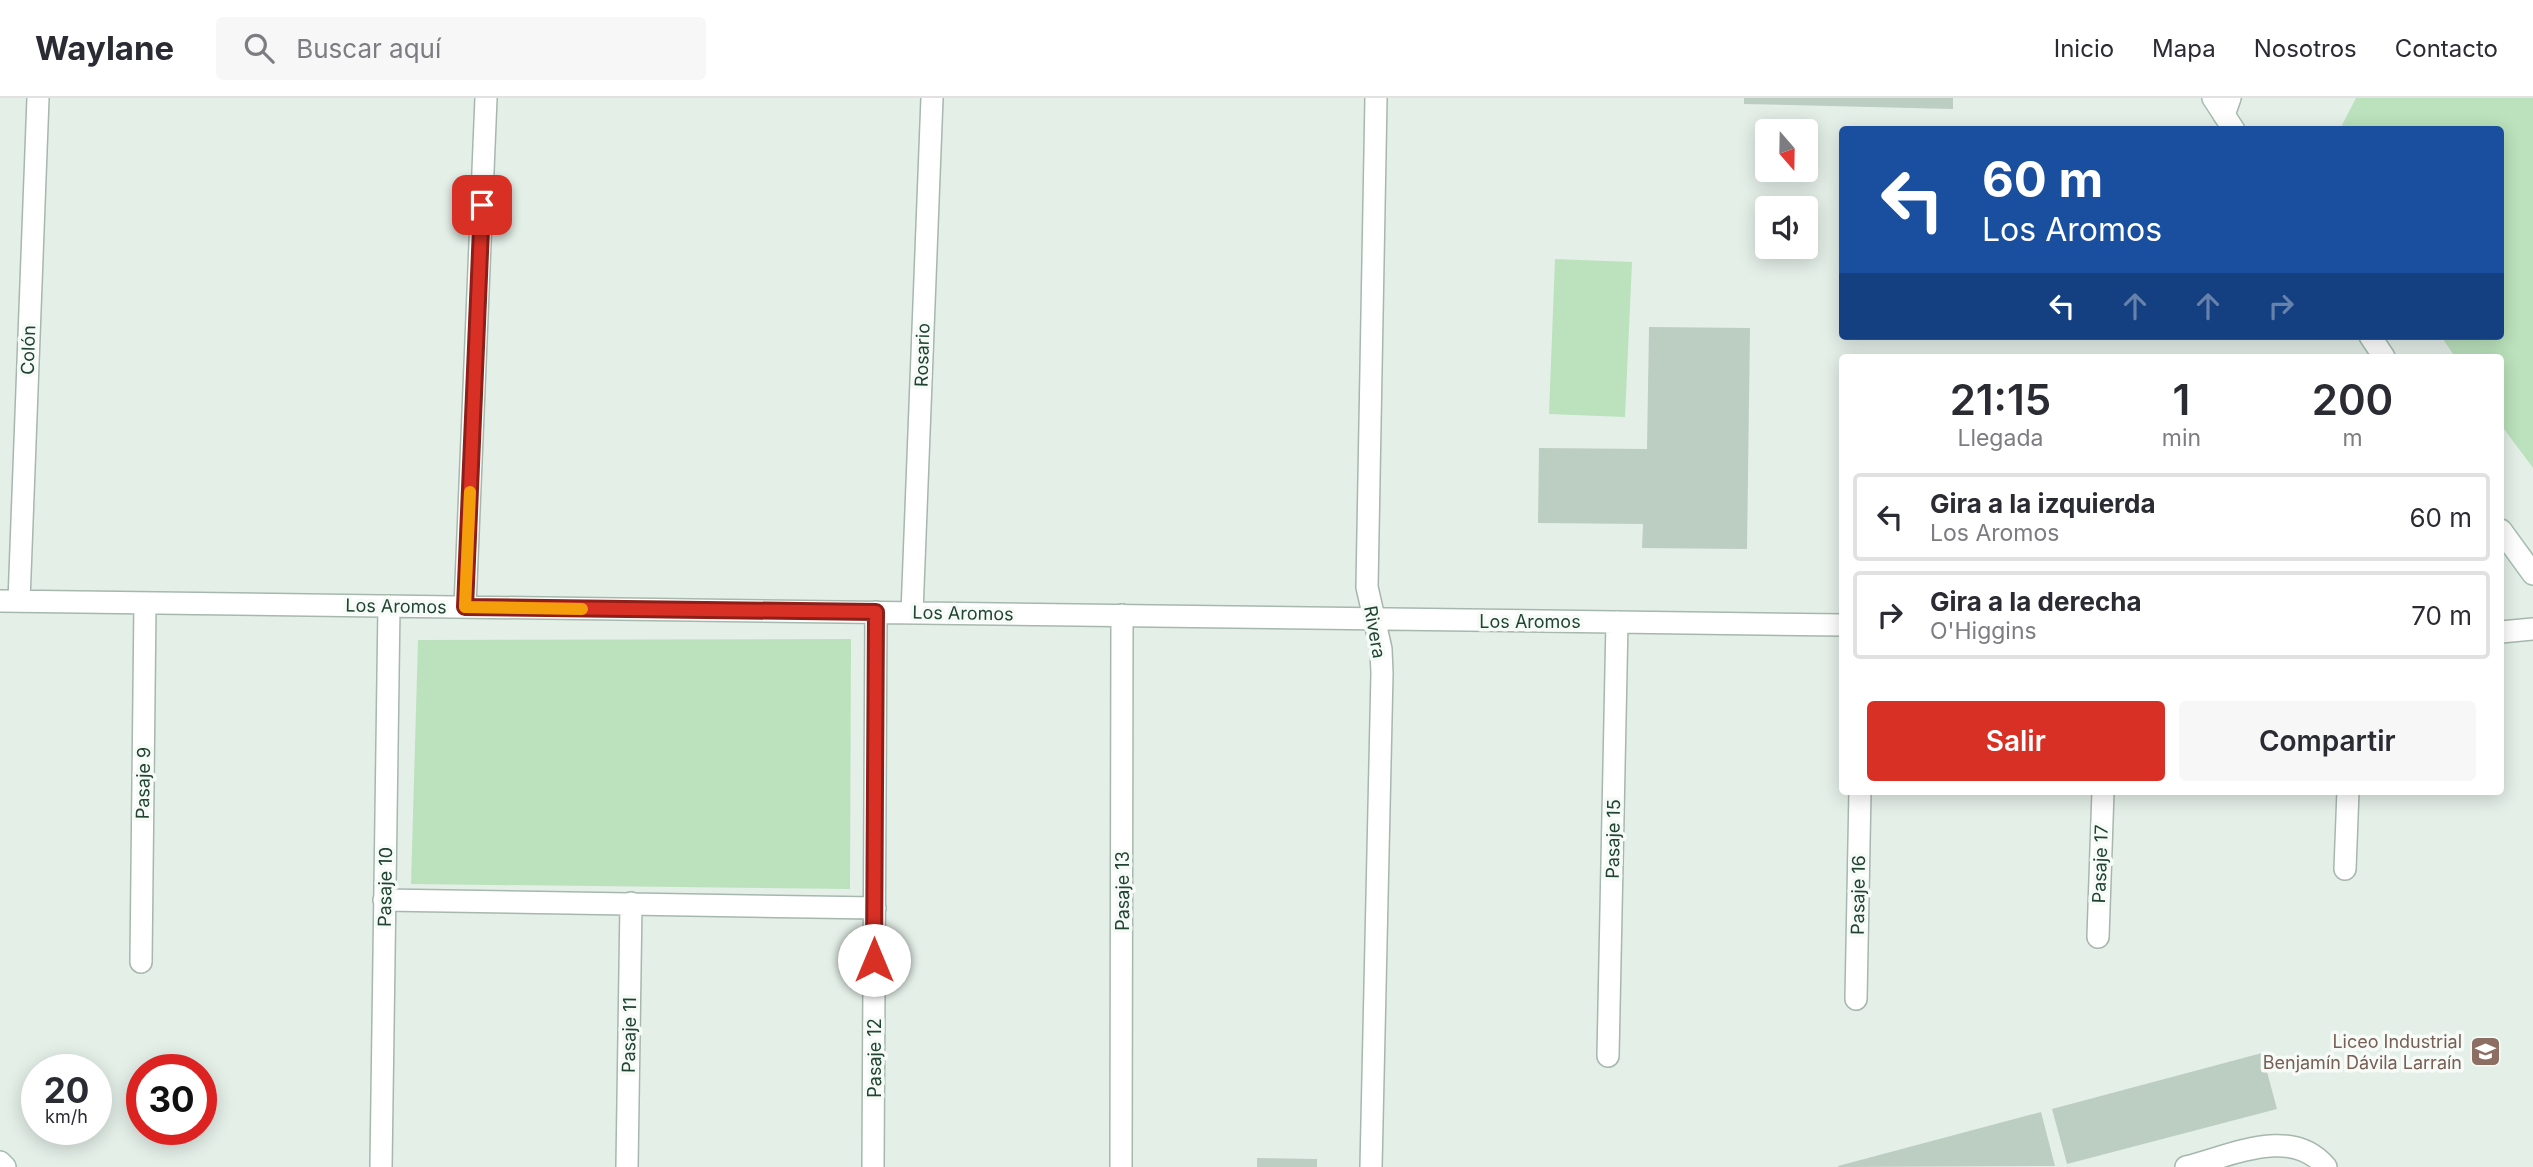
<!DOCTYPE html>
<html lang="es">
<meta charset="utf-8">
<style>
:root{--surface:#fff;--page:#f7f7f7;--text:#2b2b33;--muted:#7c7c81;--line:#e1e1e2;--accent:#d93025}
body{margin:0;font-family:Inter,sans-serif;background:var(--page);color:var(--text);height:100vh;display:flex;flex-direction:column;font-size:26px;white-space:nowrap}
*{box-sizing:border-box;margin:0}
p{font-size:23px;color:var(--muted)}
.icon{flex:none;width:38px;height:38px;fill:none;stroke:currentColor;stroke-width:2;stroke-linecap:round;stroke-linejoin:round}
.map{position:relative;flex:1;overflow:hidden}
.panel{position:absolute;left:1839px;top:256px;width:665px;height:441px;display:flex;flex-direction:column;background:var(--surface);border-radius:7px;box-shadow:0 4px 18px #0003}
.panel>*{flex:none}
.banner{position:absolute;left:1839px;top:28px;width:665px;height:214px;border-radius:7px;box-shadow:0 4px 18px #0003;background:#1a4fa0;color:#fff;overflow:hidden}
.needle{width:46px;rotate:160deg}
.fabs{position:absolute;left:1755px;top:21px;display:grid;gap:14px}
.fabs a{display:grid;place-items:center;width:63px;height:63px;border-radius:7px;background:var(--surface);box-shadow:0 4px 18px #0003;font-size:35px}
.speed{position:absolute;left:21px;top:956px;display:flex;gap:14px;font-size:35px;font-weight:700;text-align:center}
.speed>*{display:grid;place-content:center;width:91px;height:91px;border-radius:50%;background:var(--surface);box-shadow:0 4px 18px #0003;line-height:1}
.speed small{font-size:18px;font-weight:400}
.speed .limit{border:10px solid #d22;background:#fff;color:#111}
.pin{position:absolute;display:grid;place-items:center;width:60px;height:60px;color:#fff;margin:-30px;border-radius:14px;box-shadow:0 4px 10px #0006}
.me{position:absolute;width:77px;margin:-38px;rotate:0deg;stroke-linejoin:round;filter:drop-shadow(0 0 5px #0008)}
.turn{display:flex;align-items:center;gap:24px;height:147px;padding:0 28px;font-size:32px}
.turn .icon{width:91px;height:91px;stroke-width:2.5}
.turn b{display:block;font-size:49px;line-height:60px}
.lanes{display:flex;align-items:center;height:66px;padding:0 28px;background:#0003;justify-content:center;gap:35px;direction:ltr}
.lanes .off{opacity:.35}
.eta{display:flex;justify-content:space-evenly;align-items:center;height:119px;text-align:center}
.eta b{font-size:42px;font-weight:600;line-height:49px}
.button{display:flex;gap:14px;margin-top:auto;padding:14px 28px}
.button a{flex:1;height:80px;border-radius:7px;background:var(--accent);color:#fff;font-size:28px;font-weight:600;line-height:80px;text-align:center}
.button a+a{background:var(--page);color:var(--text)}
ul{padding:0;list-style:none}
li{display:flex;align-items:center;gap:21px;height:88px;margin:0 14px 10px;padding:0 14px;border:4px solid var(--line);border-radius:7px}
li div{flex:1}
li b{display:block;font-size:26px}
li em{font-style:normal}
header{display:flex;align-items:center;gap:42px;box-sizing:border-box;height:98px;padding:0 35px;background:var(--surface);border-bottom:2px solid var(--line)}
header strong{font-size:33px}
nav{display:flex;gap:38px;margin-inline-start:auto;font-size:24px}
.search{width:490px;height:63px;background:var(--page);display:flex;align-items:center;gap:18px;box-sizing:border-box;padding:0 24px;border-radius:7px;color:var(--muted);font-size:26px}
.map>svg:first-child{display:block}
.green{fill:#bbe2bc}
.building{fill:#bccdc2}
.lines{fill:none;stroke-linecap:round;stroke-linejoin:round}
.lane-casing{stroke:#a6b8ad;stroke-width:24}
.street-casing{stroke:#a6b8ad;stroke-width:24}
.secondary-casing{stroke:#a4bfaf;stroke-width:24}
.lane{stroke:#fff;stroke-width:21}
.street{stroke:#fff;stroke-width:21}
.secondary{stroke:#fff;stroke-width:21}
.route-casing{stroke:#8d1f18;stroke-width:18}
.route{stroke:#d93025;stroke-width:12}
.slow{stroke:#f59e0b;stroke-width:12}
.labels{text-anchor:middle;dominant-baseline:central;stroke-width:7;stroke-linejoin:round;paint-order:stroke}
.street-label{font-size:18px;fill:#214331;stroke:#f6fbf7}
.education-label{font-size:18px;fill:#785e54;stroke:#f6fbf7;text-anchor:end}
</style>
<header>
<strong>Waylane</strong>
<div class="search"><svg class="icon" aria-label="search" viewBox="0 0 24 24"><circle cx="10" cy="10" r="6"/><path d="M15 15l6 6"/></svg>Buscar aquí</div>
<nav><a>Inicio</a><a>Mapa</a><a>Nosotros</a><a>Contacto</a></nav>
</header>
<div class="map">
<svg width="2533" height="1069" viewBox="0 0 2533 1069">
<rect width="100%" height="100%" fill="#e4efe8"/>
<path class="green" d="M 2356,0 L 2533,0 L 2533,370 L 2501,327 L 2501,259 L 2455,259 L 2441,238 L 2501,238 L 2501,32 L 2340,31 Z
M 1555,161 L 1632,164 L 1625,319 L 1549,316 Z
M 851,541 L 850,791 L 411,786 L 418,542 Z"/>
<path class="building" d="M 1744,0 L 1953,0 L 1953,11 L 1744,6 Z
M 1649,229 L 1750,230 L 1747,451 L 1642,450 L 1643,426 L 1538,425 L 1539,350 L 1647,351 Z
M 2262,955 L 2277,1011 L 2067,1066 L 2052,1011 Z
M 2041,1014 L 2055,1068 L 1838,1069 L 1838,1068 Z
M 1257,1060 L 1317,1061 L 1317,1069 L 1257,1069 Z"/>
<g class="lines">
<defs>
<path id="lane" d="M 2224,17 L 2230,0"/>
<path id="street" d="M 0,503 L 1843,527
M 19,503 L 38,0
M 465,509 L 486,0
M 912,515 L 932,0
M 2501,534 L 2533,531
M 2345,771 L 2348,693
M 384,802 L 875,810
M 2098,839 L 2103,693
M 141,864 L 145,505
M 1856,901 L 1860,693
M 1608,958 L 1617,524
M 381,1069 L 389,508
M 627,1069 L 631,805
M 873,1069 L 876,514
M 1121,1069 L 1122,517
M 1371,1069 L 1382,575 L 1381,551 L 1367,489 L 1376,0
M 2186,1069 C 2231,1058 2291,1027 2326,1069"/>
<path id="secondary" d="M 2213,0 L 2234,32
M 2370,238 L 2384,259
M 2501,432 L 2533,476
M 0,1064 L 5,1069"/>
</defs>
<use href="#lane" class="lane-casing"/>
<use href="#street" class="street-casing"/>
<use href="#secondary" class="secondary-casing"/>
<use href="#lane" class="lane"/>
<use href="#street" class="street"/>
<use href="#secondary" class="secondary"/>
</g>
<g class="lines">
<defs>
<path id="route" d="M 482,107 L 465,509 L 876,514 L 874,862"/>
</defs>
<use href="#route" class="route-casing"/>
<use href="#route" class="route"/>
<path class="slow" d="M 470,394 L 465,509 L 582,511"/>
</g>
<defs>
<symbol id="school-square" viewBox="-11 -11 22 22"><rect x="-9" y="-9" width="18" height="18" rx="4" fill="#8d6e63" stroke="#f6fbf7"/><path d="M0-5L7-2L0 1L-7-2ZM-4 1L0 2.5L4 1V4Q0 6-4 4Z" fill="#fff"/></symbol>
</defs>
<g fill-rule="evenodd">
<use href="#school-square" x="2468" y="936" width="35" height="35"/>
</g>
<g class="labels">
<g class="street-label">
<text transform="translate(28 252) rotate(-88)">Colón</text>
<text transform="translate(922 257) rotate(-88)">Rosario</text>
<text transform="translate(396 508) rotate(1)">Los Aromos</text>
<text transform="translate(963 515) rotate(1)">Los Aromos</text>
<text x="1530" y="523">Los Aromos</text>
<text transform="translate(1375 534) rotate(80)">Rivera</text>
<text transform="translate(143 685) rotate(-89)">Pasaje 9</text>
<text transform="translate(1613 741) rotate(-89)">Pasaje 15</text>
<text transform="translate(2100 766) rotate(-88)">Pasaje 17</text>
<text transform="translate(385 789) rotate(-89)">Pasaje 10</text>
<text transform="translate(1122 793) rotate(-90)">Pasaje 13</text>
<text transform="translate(1858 797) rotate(-89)">Pasaje 16</text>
<text transform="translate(629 937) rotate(-89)">Pasaje 11</text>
<text transform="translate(874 960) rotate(-90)">Pasaje 12</text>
</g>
<g class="education-label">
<text x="2462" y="943">Liceo Industrial<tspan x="2462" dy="21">Benjamín Dávila Larraín</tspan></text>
</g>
</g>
</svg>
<div class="fabs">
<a><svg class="needle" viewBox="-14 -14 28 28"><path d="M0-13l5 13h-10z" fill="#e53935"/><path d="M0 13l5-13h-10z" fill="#7c7c81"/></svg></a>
<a><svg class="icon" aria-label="sound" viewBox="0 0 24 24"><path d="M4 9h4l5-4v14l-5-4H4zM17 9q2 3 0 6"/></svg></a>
</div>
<div class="speed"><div>20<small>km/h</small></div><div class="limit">30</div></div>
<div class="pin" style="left:482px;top:107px;background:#d93025"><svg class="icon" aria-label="arrive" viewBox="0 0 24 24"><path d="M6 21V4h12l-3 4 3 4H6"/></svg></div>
<svg class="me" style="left:874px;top:862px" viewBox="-20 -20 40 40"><circle r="19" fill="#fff"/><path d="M0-13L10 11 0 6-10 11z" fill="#d93025"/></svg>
<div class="banner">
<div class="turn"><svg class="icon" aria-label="left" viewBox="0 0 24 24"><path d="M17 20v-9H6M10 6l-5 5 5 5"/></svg><div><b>60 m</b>Los Aromos</div></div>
<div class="lanes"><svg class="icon" aria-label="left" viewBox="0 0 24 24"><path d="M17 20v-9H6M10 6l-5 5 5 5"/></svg><svg class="icon off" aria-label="ahead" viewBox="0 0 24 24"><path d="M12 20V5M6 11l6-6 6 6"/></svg><svg class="icon off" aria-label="ahead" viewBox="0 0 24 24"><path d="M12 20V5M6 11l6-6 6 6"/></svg><svg class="icon off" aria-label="right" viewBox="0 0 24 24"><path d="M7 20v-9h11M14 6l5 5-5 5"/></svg></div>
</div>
<section class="panel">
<div class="eta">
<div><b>21:15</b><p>Llegada</p></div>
<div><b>1</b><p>min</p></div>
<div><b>200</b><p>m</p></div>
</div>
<ul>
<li><svg class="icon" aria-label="left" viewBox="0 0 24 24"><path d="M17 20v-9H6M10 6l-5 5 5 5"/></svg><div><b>Gira a la izquierda</b><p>Los Aromos</p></div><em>60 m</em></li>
<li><svg class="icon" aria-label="right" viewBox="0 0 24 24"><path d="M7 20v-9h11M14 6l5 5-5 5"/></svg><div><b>Gira a la derecha</b><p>O'Higgins</p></div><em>70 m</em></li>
</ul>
<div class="button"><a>Salir</a><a>Compartir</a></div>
</section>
</div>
